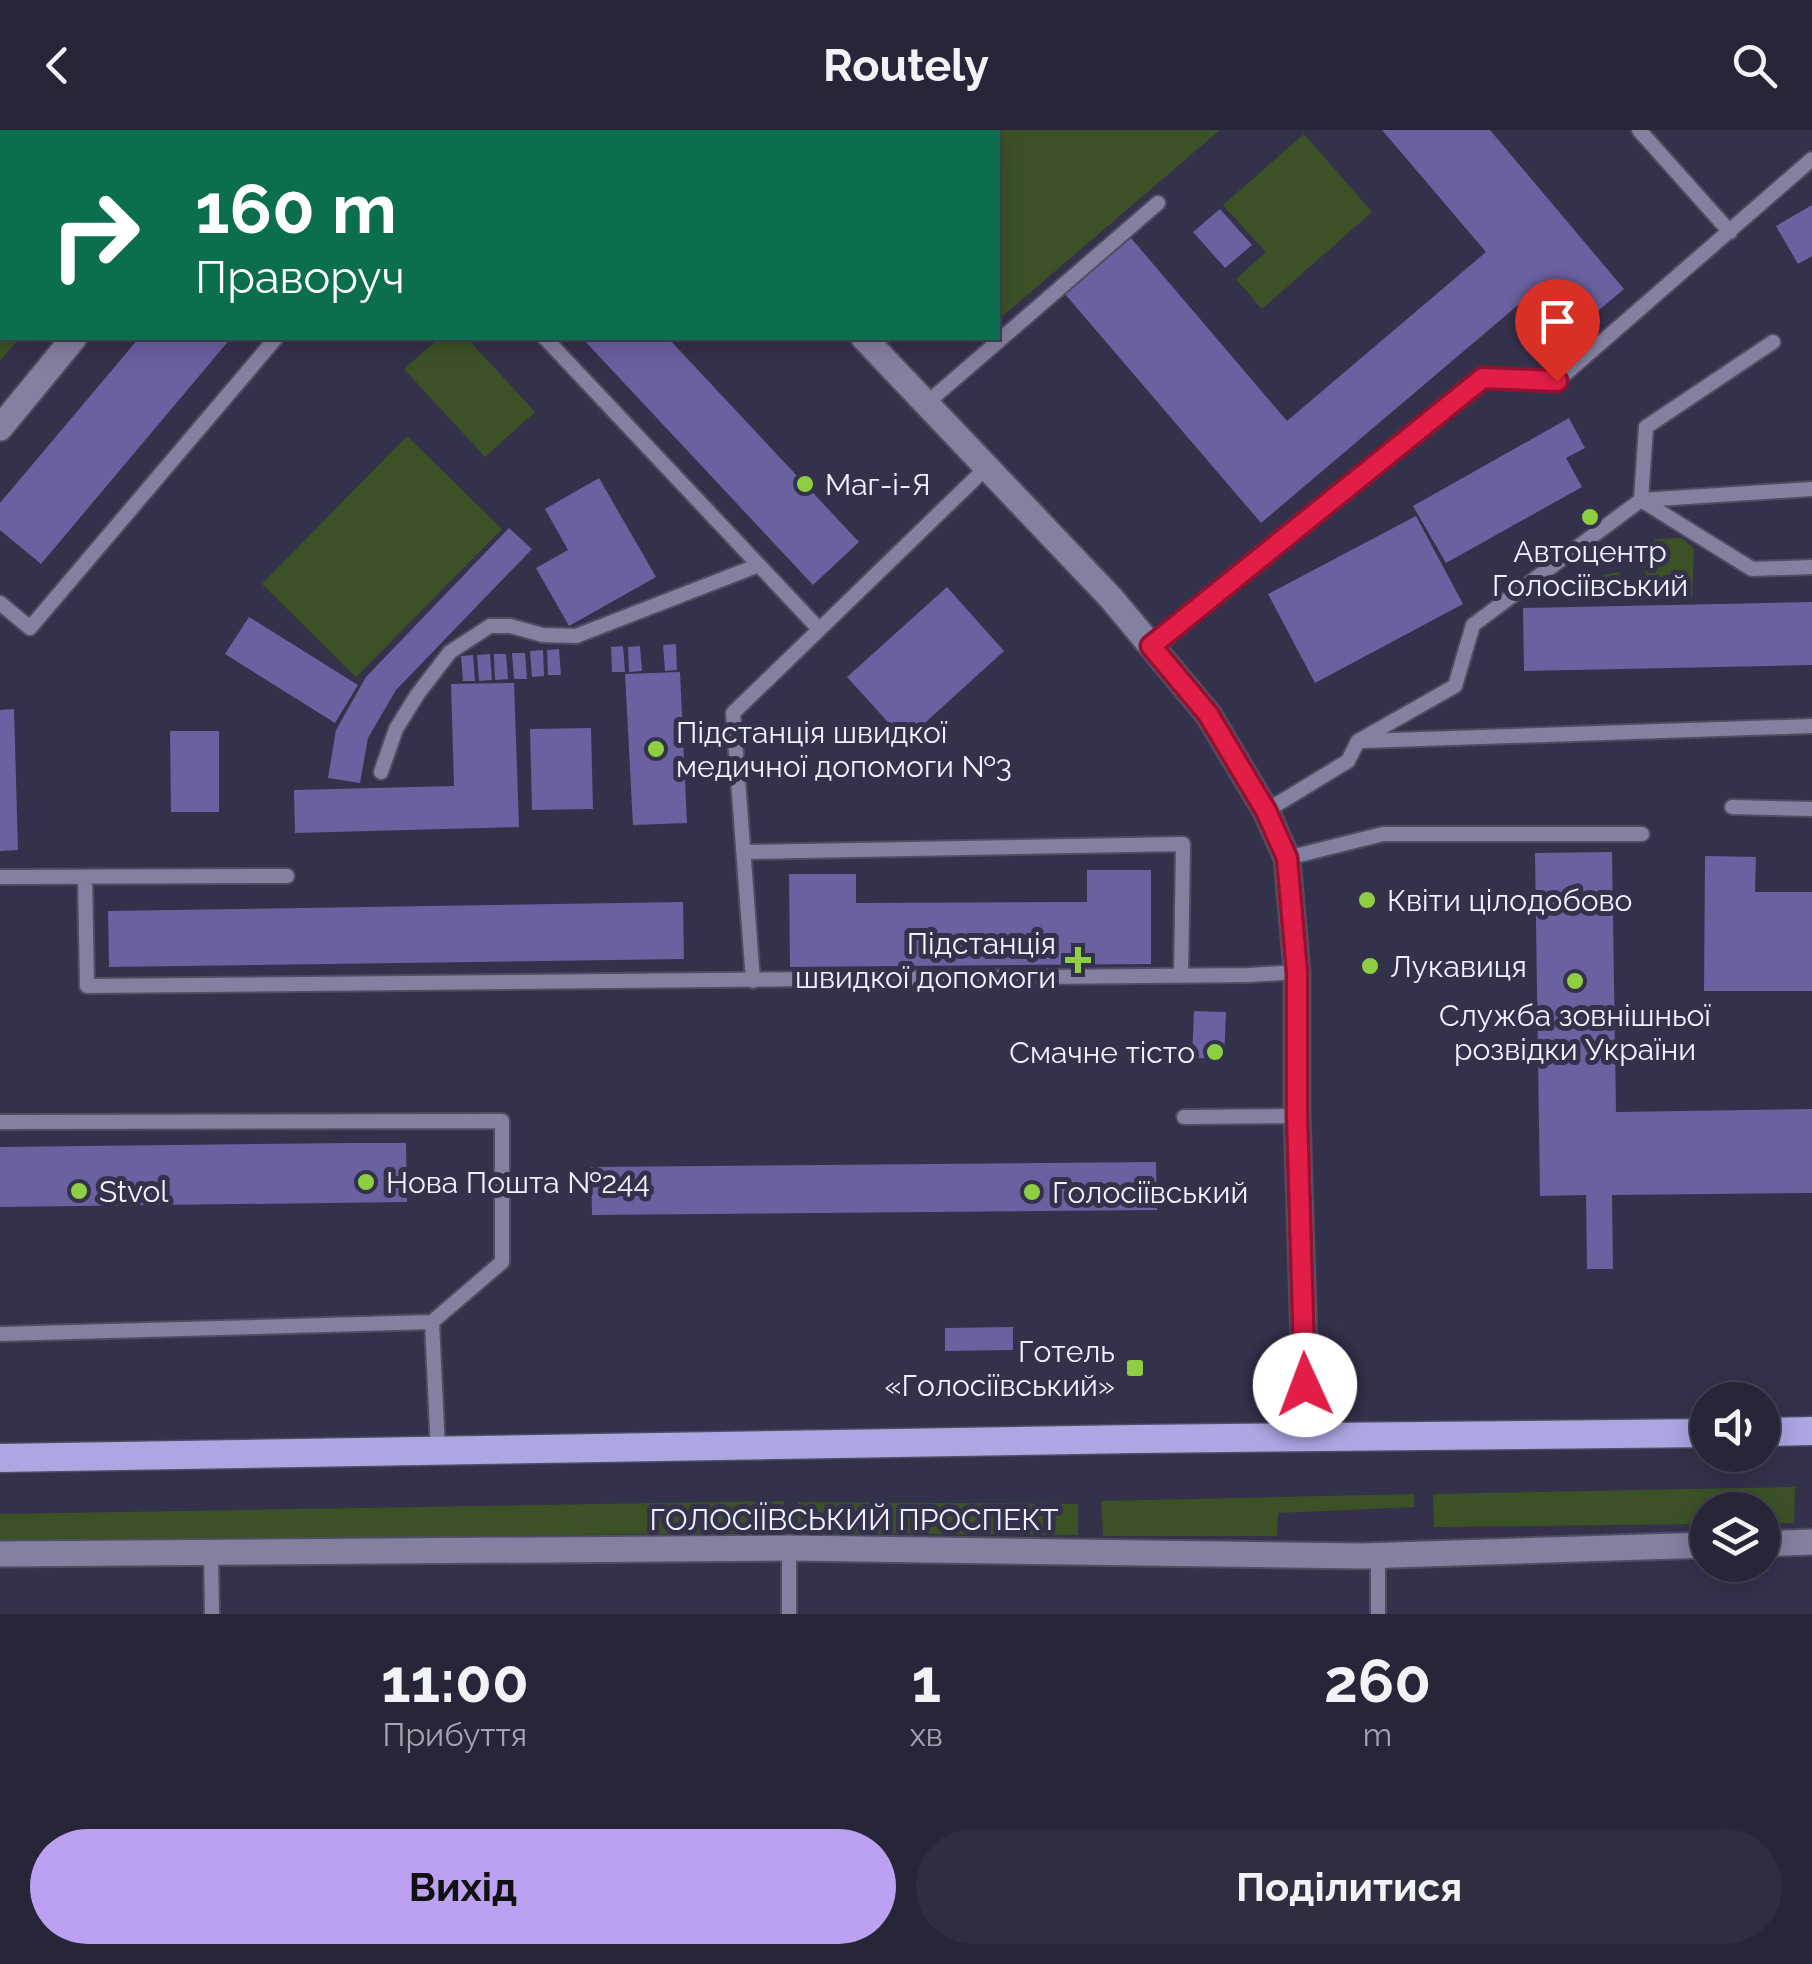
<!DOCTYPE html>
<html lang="uk">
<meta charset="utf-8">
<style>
:root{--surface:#272538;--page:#2f2d40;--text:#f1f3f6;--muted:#a4a5ae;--line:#434253;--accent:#bca0f2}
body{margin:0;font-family:Raleway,sans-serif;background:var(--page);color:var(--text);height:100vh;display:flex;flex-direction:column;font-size:38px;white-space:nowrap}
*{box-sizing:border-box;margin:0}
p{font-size:32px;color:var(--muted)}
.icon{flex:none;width:55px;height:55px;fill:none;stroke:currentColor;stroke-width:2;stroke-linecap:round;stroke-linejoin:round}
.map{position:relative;height:1484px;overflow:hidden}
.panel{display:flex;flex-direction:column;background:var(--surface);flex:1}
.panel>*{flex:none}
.top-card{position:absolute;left:0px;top:0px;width:1000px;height:210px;box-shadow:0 5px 25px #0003,0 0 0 2px var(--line);background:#0b6e4f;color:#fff;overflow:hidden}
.controls{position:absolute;left:1690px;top:1252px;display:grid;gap:20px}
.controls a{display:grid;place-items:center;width:90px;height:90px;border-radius:50%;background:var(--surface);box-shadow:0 5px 25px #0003,0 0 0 2px var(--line);font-size:50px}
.pin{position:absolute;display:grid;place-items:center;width:85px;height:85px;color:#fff;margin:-102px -42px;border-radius:50% 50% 50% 0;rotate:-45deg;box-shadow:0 0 10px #0007}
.pin .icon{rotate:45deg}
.me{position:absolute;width:110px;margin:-55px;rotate:358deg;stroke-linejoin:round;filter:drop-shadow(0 0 8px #0008)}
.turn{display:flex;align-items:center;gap:35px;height:210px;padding:0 30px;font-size:45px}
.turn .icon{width:130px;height:130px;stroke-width:2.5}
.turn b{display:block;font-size:70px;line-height:85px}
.eta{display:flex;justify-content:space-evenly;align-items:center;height:170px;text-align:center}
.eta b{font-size:60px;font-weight:700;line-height:70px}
.button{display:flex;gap:20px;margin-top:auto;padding:20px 30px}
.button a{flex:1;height:115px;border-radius:60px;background:var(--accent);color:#111;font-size:40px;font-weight:700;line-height:115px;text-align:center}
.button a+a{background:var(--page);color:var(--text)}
header{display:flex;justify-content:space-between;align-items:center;height:130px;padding:0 30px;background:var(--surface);font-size:45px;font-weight:700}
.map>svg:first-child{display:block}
.green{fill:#3c5226}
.building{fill:#6961a0}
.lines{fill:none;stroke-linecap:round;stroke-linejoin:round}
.service-casing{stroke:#4f4d62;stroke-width:18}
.minor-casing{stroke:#4f4d62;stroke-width:29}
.tertiary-casing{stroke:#4f4d62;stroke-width:29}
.trunk-casing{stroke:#4f4d62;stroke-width:31}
.service{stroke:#83819f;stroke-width:14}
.minor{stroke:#83819f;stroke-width:25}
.tertiary{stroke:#83819f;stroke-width:25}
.trunk{stroke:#aca6e2;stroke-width:28}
.route-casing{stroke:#92132f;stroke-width:25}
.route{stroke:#e11d48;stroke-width:18}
.poi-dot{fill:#8ece43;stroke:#34314b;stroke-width:4}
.labels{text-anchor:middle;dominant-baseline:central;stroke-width:10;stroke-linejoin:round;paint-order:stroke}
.poi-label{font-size:30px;fill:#f2f1ff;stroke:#34314b;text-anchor:start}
.street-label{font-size:30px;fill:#f2f1ff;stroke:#34314b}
</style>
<header><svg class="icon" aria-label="back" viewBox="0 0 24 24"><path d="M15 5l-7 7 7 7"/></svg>Routely<svg class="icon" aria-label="search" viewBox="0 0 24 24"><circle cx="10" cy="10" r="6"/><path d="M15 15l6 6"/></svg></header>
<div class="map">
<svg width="1812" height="1484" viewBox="0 0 1812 1484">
<rect width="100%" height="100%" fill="#34314b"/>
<path class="green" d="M 0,0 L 191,0 L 2,2 L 2,208 L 20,208 L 0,231 Z
M 904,0 L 1220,0 L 998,190 L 998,2 L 901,2 Z
M 1304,4 L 1372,82 L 1262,179 L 1236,149 L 1266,122 L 1223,75 Z
M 439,208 L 467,208 L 535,282 L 485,327 L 404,239 Z
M 407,306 L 502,399 L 356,547 L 262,454 Z
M 1682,408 L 1694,419 L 1692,468 L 1646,468 L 1645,419 L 1656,409 Z
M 1619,442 L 1623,469 L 1545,467 L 1545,456 Z
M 1795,1357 L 1794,1393 L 1763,1393 L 1762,1380 L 1708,1380 L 1707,1394 L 1434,1397 L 1433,1364 Z
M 1414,1364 L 1414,1377 L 1278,1383 L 1277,1406 L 1103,1406 L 1101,1371 Z
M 784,1371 L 785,1402 L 0,1413 L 0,1384 Z
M 798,1372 L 1078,1374 L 1078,1405 L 798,1403 Z"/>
<path class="building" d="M 1382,0 L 1490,0 L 1624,159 L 1560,213 L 1524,170 L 1261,393 L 1065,164 L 1131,108 L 1287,291 L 1486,122 Z
M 1812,75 L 1812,126 L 1798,134 L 1776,96 Z
M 1220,79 L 1252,115 L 1225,138 L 1193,102 Z
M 139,208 L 231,208 L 41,434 L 0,400 L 0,373 Z
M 582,208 L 668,208 L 859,412 L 813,455 Z
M 1569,288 L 1585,318 L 1566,328 L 1582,357 L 1446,433 L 1413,376 Z
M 599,348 L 656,447 L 569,496 L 536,438 L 568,420 L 545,379 Z
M 1416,386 L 1463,474 L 1315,553 L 1268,464 Z
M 509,398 L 532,419 L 396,560 L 368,608 L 360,653 L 328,648 L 336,600 L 366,547 Z
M 947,457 L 1004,521 L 905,611 L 847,547 Z
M 1812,472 L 1812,535 L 1524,541 L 1523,478 Z
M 249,487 L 358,555 L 335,593 L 225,524 Z
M 676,514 L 677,540 L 665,541 L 663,515 Z
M 623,516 L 625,542 L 612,542 L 611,517 Z
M 640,516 L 642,541 L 629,542 L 628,517 Z
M 559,519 L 561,545 L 548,545 L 547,520 Z
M 543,520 L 544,546 L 532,547 L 530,521 Z
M 512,523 L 525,523 L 527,549 L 514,549 Z
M 490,524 L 492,550 L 479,551 L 477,525 Z
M 494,524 L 506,524 L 508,549 L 495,550 Z
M 473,525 L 475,551 L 463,551 L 461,526 Z
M 680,542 L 687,693 L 633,695 L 625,544 Z
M 514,553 L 519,697 L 295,703 L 294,660 L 454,656 L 451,554 Z
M 14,579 L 18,720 L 0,721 L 0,580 Z
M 591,598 L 593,679 L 532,680 L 530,599 Z
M 170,601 L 219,601 L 219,682 L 171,682 Z
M 1612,722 L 1616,982 L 1812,979 L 1812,1063 L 1612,1065 L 1613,1139 L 1587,1139 L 1586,1065 L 1540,1066 L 1535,723 Z
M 1705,726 L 1756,727 L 1755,762 L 1812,762 L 1812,861 L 1704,861 Z
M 1087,740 L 1151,740 L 1151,834 L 790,837 L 789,744 L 856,744 L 856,773 L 1087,772 Z
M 683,772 L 684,829 L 109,837 L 108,781 Z
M 1194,881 L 1226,882 L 1224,929 L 1192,928 Z
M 349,1013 L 406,1013 L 407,1072 L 0,1077 L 0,1017 Z
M 1156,1032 L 1157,1080 L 592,1085 L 591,1037 Z
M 1013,1197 L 1013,1220 L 945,1221 L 945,1198 Z"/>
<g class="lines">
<defs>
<path id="service" d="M 1639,0 L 1730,102
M 853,2 L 855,0
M 545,208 L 819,499
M 1773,212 L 1646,297 L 1641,370 L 1752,439 L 1812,437
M 927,273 L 1158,73
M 0,473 L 30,498 L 276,208
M 1151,516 L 1483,248 L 1557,251 L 1812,29
M 1363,611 L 1812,596
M 381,642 L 396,599 L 417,565 L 450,522 L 490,496 L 510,496 L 543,505 L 576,506 L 759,435
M 1732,677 L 1812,679
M 1266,681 L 1348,631 L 1358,611 L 1455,556 L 1473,495 L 1641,370 L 1812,359
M 744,722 L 1183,714 L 1181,846
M 1287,728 L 1383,704 L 1642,704
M 0,747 L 287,746
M 85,747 L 87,856 L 1249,845 L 1297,842
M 753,851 L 733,583 L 987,337
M 1184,987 L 1297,986
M 0,992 L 502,991 L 502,1132 L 432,1192 L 0,1204
M 432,1192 L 438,1322
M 211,1424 L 212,1484
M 1378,1426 L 1378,1484
M 789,1484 L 789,1418"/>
<path id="minor" d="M 242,2 L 244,0
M 0,298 L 74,208
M 1762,1414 L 1812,1412
M 0,1424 L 789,1418 L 1362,1426 L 1708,1415"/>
<path id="tertiary" d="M 661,0 L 663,2
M 864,208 L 1111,468 L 1208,584 L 1266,681 L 1287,728 L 1297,842 L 1297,986 L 1307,1308"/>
<path id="trunk" d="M 1762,1302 L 1812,1301
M 0,1328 L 1134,1309 L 1708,1303"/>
</defs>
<use href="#service" class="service-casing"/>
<use href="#minor" class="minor-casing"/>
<use href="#tertiary" class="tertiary-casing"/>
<use href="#trunk" class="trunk-casing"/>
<use href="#service" class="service"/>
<use href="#minor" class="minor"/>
<use href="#tertiary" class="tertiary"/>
<use href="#trunk" class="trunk"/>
</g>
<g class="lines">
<defs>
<path id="route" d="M 1305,1255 L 1297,986 L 1297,842 L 1287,728 L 1266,681 L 1208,584 L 1151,516 L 1483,248 L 1557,251"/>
</defs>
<use href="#route" class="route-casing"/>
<use href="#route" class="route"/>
</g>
<g class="poi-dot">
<circle cx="805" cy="354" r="10"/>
<circle cx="1590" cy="387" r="10"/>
<circle cx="656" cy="619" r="10"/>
<circle cx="1367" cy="770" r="10"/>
<path d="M1073 815h10v10h10v10h-10v10h-10v-10h-10v-10h10z"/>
<circle cx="1370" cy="836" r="10"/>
<circle cx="1575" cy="851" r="10"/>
<circle cx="1215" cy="922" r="10"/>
<circle cx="366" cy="1052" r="10"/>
<circle cx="79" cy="1061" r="10"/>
<circle cx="1032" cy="1062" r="10"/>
<rect x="1125" y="1228" width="20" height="20" rx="5"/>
</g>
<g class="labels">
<g class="poi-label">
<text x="825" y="354">Маг-і-Я</text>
<text x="1590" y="421" text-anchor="middle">Автоцентр<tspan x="1590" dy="34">Голосіївський</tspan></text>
<text x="676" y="602">Підстанція швидкої<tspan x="676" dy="34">медичної допомоги №3</tspan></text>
<text x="1387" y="770">Квіти цілодобово</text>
<text x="1056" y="813" text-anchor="end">Підстанція<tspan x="1056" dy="34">швидкої допомоги</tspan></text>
<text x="1390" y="836">Лукавиця</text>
<text x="1575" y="885" text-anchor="middle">Служба зовнішньої<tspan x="1575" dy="34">розвідки України</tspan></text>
<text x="1195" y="922" text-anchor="end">Смачне тісто</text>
<text x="386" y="1052">Нова Пошта №244</text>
<text x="99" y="1061">Stvol</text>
<text x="1052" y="1062">Голосіївський</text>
<text x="1115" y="1221" text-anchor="end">Готель<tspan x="1115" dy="34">«Голосіївський»</tspan></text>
</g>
<g class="street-label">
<text x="854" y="1389">ГОЛОСІЇВСЬКИЙ ПРОСПЕКТ</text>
</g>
</g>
</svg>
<div class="controls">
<a><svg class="icon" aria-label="sound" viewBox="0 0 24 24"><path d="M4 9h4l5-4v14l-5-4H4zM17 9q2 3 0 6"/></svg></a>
<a><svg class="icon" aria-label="layers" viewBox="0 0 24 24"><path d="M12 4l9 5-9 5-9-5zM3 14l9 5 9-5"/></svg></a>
</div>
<div class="pin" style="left:1557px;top:251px;background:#d93025"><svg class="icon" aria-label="arrive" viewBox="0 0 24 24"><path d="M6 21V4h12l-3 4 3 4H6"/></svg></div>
<svg class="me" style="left:1305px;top:1255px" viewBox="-20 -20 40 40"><circle r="19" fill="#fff"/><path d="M0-13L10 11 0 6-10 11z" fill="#e11d48"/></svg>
<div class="top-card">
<div class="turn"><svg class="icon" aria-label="right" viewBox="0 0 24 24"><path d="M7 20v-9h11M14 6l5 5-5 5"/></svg><div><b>160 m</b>Праворуч</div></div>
</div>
</div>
<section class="panel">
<div class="eta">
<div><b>11:00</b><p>Прибуття</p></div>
<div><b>1</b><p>хв</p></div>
<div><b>260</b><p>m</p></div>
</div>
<div class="button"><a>Вихід</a><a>Поділитися</a></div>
</section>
